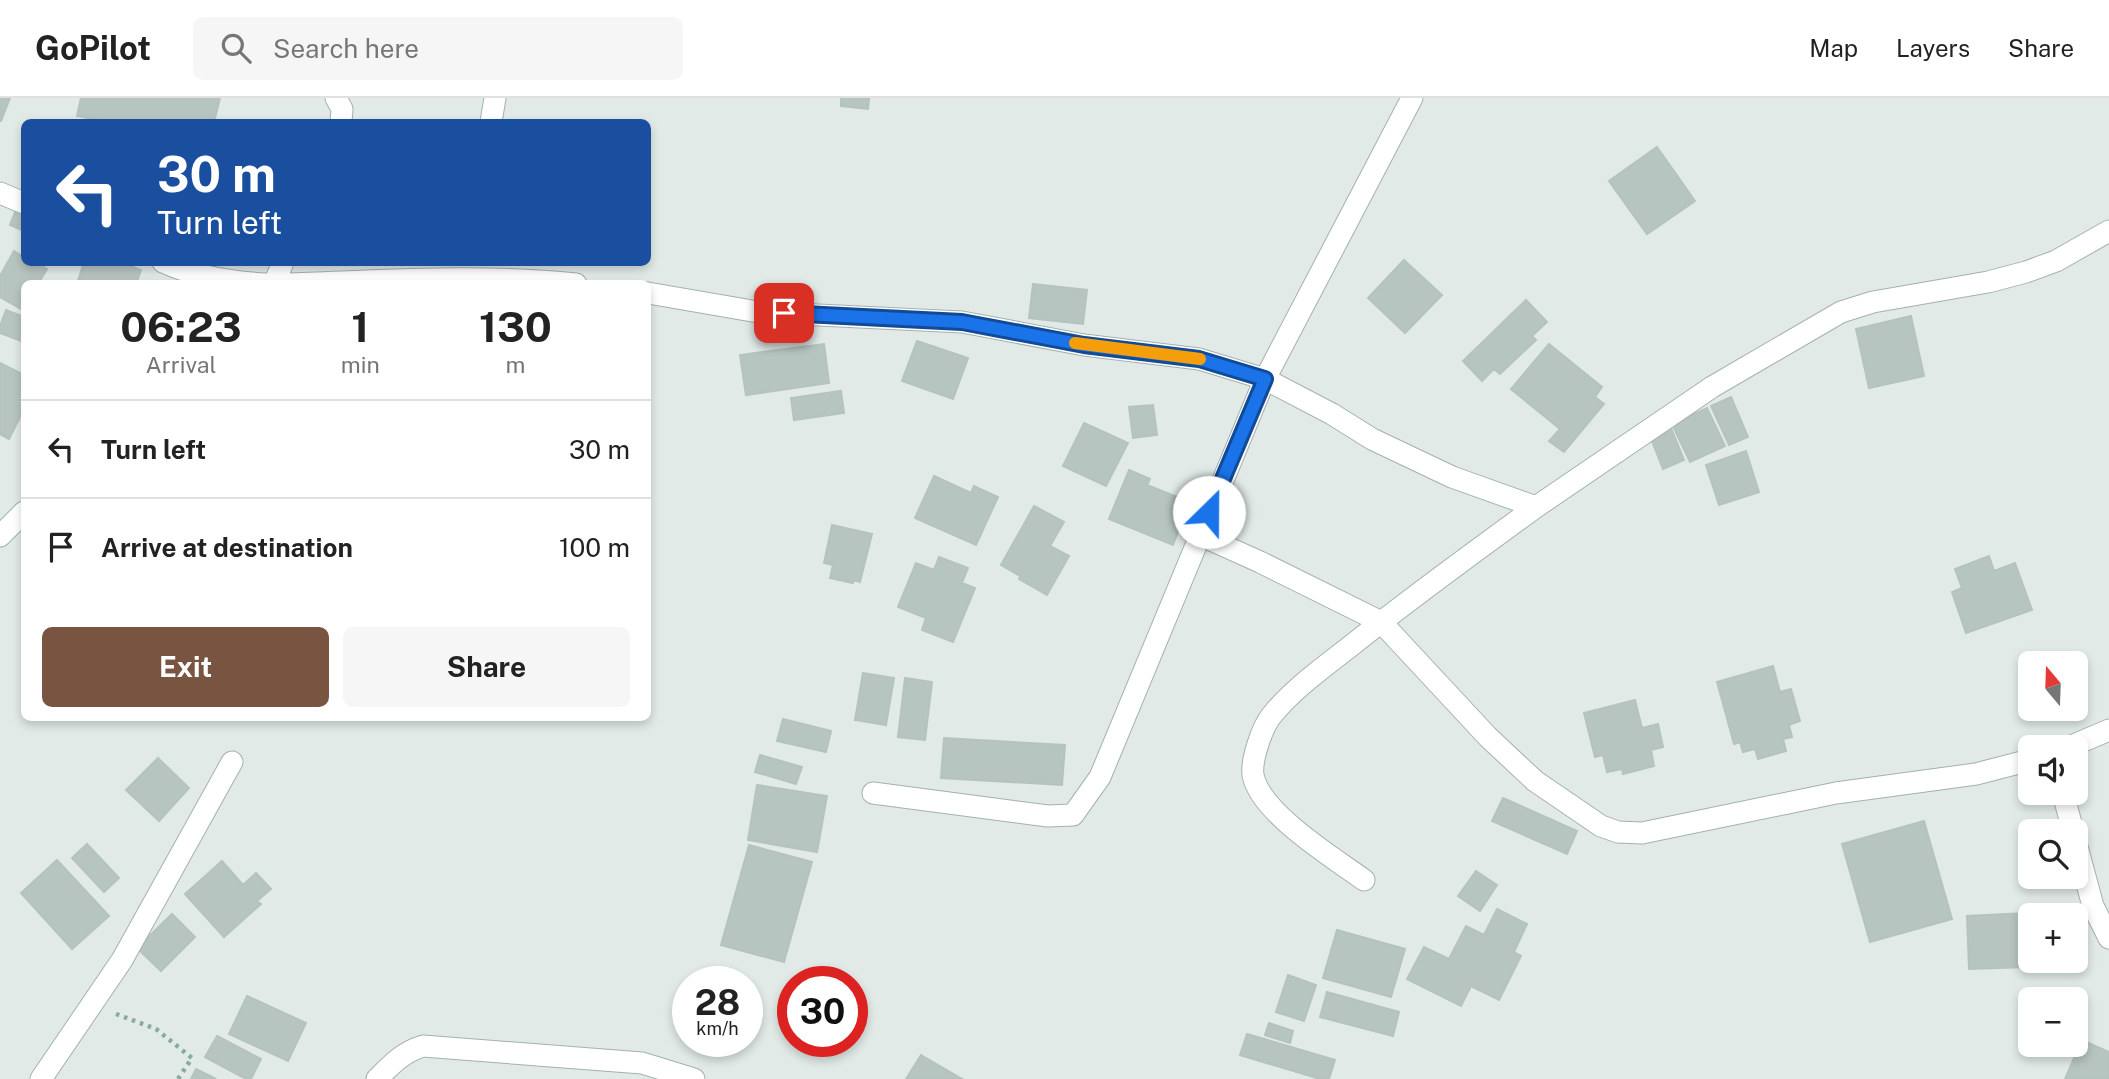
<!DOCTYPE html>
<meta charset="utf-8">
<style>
:root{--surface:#fff;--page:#f6f6f6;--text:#222;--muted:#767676;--line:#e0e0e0;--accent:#795441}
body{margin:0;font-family:"Public Sans",sans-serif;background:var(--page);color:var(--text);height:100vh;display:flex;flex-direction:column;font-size:26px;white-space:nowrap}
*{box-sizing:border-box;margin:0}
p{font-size:23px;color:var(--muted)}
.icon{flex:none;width:38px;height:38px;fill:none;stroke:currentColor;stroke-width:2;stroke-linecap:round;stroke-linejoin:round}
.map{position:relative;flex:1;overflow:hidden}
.sheet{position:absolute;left:21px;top:182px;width:630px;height:441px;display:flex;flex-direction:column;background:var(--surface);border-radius:10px;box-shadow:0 4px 10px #0003}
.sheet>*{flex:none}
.hud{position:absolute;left:21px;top:21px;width:630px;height:147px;border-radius:10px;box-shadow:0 4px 10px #0003;background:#1a4fa0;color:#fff;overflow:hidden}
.needle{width:46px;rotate:341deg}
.controls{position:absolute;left:2018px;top:553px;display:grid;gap:14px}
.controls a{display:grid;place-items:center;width:70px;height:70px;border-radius:10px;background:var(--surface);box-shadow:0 4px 10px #0003;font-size:35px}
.speed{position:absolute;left:672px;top:868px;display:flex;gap:14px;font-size:35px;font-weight:700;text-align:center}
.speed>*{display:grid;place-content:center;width:91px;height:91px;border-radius:50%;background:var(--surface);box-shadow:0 4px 10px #0003;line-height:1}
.speed small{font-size:18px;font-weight:400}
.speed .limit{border:10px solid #d22;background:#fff;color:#111}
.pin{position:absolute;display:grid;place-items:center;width:60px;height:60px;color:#fff;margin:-30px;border-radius:14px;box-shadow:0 4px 10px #0006}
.me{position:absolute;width:77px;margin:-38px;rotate:23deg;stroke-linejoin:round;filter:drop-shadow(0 0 5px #0008)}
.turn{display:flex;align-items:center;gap:24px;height:147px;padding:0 21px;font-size:32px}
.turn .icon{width:91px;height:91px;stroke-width:2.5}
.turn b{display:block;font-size:49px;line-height:60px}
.eta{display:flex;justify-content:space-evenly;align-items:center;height:119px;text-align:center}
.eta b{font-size:42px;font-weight:700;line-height:49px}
.primary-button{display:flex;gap:14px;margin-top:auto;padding:14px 21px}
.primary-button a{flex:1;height:80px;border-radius:10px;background:var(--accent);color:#fff;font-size:28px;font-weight:700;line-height:80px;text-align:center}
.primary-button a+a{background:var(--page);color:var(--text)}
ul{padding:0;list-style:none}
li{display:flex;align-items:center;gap:21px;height:98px;padding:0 21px;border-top:2px solid var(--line)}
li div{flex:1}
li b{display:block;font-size:26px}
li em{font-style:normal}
header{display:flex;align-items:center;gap:42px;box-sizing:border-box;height:98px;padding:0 35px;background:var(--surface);border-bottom:2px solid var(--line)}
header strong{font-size:33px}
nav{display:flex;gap:38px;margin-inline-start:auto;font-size:24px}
.search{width:490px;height:63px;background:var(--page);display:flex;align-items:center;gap:18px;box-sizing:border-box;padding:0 24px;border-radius:10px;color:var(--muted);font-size:26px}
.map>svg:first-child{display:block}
.building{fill:#b7c5c0;stroke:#b5c3bf;stroke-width:2}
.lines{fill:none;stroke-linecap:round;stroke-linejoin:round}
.minor-casing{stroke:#a5b1ae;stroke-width:23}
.path{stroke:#85aba3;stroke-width:4.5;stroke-dasharray:3.5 5;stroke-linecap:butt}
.minor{stroke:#fff;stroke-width:21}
.route-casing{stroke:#114b97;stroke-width:18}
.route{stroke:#1a73e8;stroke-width:12}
.slow{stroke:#f59e0b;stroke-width:12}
</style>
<header>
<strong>GoPilot</strong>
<div class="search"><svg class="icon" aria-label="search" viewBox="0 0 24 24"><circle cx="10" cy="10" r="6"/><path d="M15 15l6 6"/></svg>Search here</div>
<nav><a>Map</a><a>Layers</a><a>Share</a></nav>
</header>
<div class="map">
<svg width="2109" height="981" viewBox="0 0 2109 981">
<rect width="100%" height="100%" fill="#e1eae7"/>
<path class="building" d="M 0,0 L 10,0 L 1,23 L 0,23 Z
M 81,0 L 220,0 L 214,24 L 108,24 L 77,18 Z
M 841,0 L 869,0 L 868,11 L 841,8 Z
M 1657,49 L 1695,103 L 1647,136 L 1609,83 Z
M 17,109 L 24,112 L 24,133 L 10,127 Z
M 14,153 L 24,159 L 24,164 L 35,164 L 47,171 L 38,186 L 24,186 L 23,212 L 0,199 L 0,178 Z
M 1404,162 L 1442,197 L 1405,235 L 1368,200 Z
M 84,164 L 120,164 L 141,172 L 136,186 L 77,186 Z
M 1033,186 L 1087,192 L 1083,226 L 1029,220 Z
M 1526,202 L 1547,224 L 1532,238 L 1536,242 L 1500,276 L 1494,271 L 1482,283 L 1463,263 Z
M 6,212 L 24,219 L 24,244 L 0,235 L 0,228 Z
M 1911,218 L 1924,278 L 1869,290 L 1856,231 Z
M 917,243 L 968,260 L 953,301 L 902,283 Z
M 824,246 L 829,285 L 746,297 L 740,257 Z
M 1549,246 L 1602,289 L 1595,299 L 1604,306 L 1564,354 L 1549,343 L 1560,331 L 1511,291 Z
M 0,265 L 24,277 L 20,290 L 24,292 L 24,311 L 9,341 L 0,336 Z
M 841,293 L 844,315 L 794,322 L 791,300 Z
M 1731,299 L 1748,339 L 1729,347 L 1711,308 Z
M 1153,307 L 1157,337 L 1133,340 L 1129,309 Z
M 1707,310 L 1725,348 L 1690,364 L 1672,326 Z
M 1084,325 L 1128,345 L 1106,388 L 1063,368 Z
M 1671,330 L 1684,362 L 1663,371 L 1650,338 Z
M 1746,353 L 1759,394 L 1719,407 L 1706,367 Z
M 1129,372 L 1150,381 L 1147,387 L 1190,404 L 1173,447 L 1109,421 Z
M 934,378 L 971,395 L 974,388 L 998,399 L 976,447 L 915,420 Z
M 1034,408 L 1064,424 L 1050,448 L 1069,458 L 1047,497 L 1019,481 L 1020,478 L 1001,467 Z
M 832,427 L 872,436 L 860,484 L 854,482 L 853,485 L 830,480 L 833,467 L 824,465 Z
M 1989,458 L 1994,473 L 2015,465 L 2032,512 L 1966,535 L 1952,494 L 1962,490 L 1955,471 Z
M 939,459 L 968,470 L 962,485 L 975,490 L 953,544 L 922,532 L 926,520 L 898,509 L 916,465 L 934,472 Z
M 1773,568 L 1780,594 L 1791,591 L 1800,623 L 1789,627 L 1792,639 L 1783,641 L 1786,653 L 1758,661 L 1755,651 L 1743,654 L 1740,644 L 1734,646 L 1717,584 Z
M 863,575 L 894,580 L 886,627 L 855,622 Z
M 905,580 L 932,584 L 925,642 L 898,639 Z
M 1635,602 L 1642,630 L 1658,626 L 1663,649 L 1651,652 L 1654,668 L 1623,676 L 1622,671 L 1607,674 L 1603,657 L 1595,659 L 1584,615 Z
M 783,621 L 831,633 L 826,654 L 777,643 Z
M 944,640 L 1065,647 L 1062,687 L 941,680 Z
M 760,657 L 802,669 L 796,686 L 755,674 Z
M 158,660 L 189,690 L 159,723 L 126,692 Z
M 757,687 L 827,698 L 817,754 L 748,742 Z
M 1503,700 L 1577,733 L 1567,756 L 1492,723 Z
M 1924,723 L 1952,821 L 1870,844 L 1842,746 Z
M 87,746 L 119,780 L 104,794 L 72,760 Z
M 749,747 L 812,764 L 784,864 L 721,847 Z
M 57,762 L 109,818 L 72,851 L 21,795 Z
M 222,763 L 243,787 L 256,775 L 271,791 L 257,803 L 261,806 L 224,839 L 185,796 Z
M 1476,773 L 1497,787 L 1480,813 L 1458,798 Z
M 1497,811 L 1527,826 L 1514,854 L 1521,858 L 1499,902 L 1471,888 L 1461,908 L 1407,881 L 1424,849 L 1449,861 L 1466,828 L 1484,837 Z
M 2027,815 L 2028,869 L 1969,871 L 1967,818 Z
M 172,816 L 195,839 L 161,873 L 137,850 Z
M 1337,832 L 1405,851 L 1391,899 L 1323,880 Z
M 1288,877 L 1316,887 L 1304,923 L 1276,914 Z
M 1327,894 L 1399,914 L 1393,938 L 1320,919 Z
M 247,898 L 306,925 L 288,963 L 229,936 Z
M 1269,925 L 1293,933 L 1290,945 L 1265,937 Z
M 1247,936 L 1335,962 L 1329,981 L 1320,981 L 1240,957 Z
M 217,938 L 261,961 L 251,981 L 246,981 L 205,959 Z
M 2082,942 L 2109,954 L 2109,981 L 2065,981 Z
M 921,957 L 962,981 L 906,981 Z
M 196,971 L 216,981 L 191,981 Z"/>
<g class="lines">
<defs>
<path id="minor" d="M 336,0 L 342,11 L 341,24
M 491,24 L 495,0
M 0,95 L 24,105
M 163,164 C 196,179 230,184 266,186
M 274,186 L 283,164
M 286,186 C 383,183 480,176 576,186
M 648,195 L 758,214 L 962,224 L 1084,247 L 1199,261 L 1265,281 L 1332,316 L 1372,341 L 1452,379 L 1536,409 L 1712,289 L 1841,214 L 1873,204 L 1988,184 L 2026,174 L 2056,163 L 2109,133
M 1200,437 L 1260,464 L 1381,524 L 1488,639 L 1535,683 L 1601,728 L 1618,734 L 1642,735 L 1836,695 L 1976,676 L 2030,662
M 0,438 L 24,414
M 2069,649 L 2109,632
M 873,695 L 1048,718 L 1073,717 L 1100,679 L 1265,281 L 1412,0
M 2063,695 L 2073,733
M 2076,745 L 2093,808 L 2109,840
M 1364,782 C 1334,760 1260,715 1253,677 C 1251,662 1262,629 1272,617 C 1294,590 1324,569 1352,547 C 1412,499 1474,454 1536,409
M 41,981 L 122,862 L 232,664
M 377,981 C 391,967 403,954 423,948 L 642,965 L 694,981"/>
</defs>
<use href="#minor" class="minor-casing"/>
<path class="path" d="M 116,916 L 156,931 L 192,960 L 178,981"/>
<use href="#minor" class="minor"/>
</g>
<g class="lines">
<defs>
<path id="route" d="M 784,215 L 962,224 L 1084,247 L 1199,261 L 1265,281 L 1209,414"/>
</defs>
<use href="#route" class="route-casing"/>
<use href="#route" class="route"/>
<path class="slow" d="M 1075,245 L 1200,261"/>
</g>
</svg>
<div class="controls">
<a><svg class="needle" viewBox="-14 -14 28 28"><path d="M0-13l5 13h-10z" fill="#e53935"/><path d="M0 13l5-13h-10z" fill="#767676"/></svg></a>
<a><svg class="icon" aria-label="sound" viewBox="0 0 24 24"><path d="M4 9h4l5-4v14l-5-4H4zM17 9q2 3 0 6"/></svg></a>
<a><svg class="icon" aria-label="search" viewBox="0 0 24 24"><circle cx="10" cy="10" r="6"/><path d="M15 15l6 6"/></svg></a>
<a>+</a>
<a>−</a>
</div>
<div class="speed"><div>28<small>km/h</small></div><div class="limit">30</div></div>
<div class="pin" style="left:784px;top:215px;background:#d93025"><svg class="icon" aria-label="arrive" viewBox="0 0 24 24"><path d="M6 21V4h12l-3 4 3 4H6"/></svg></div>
<svg class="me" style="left:1209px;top:414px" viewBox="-20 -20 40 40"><circle r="19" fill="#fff"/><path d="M0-13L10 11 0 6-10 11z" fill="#1a73e8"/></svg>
<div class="hud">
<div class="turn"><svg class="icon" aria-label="left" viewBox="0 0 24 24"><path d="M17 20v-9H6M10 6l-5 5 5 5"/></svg><div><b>30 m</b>Turn left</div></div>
</div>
<section class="sheet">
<div class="eta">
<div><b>06:23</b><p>Arrival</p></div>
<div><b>1</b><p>min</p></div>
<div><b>130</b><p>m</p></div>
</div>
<ul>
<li><svg class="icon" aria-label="left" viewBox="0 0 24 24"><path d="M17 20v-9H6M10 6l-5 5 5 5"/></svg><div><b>Turn left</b></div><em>30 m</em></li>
<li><svg class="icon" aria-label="arrive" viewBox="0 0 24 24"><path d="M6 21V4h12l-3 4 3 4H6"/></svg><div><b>Arrive at destination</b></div><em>100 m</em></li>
</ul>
<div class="primary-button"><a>Exit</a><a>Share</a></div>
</section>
</div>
